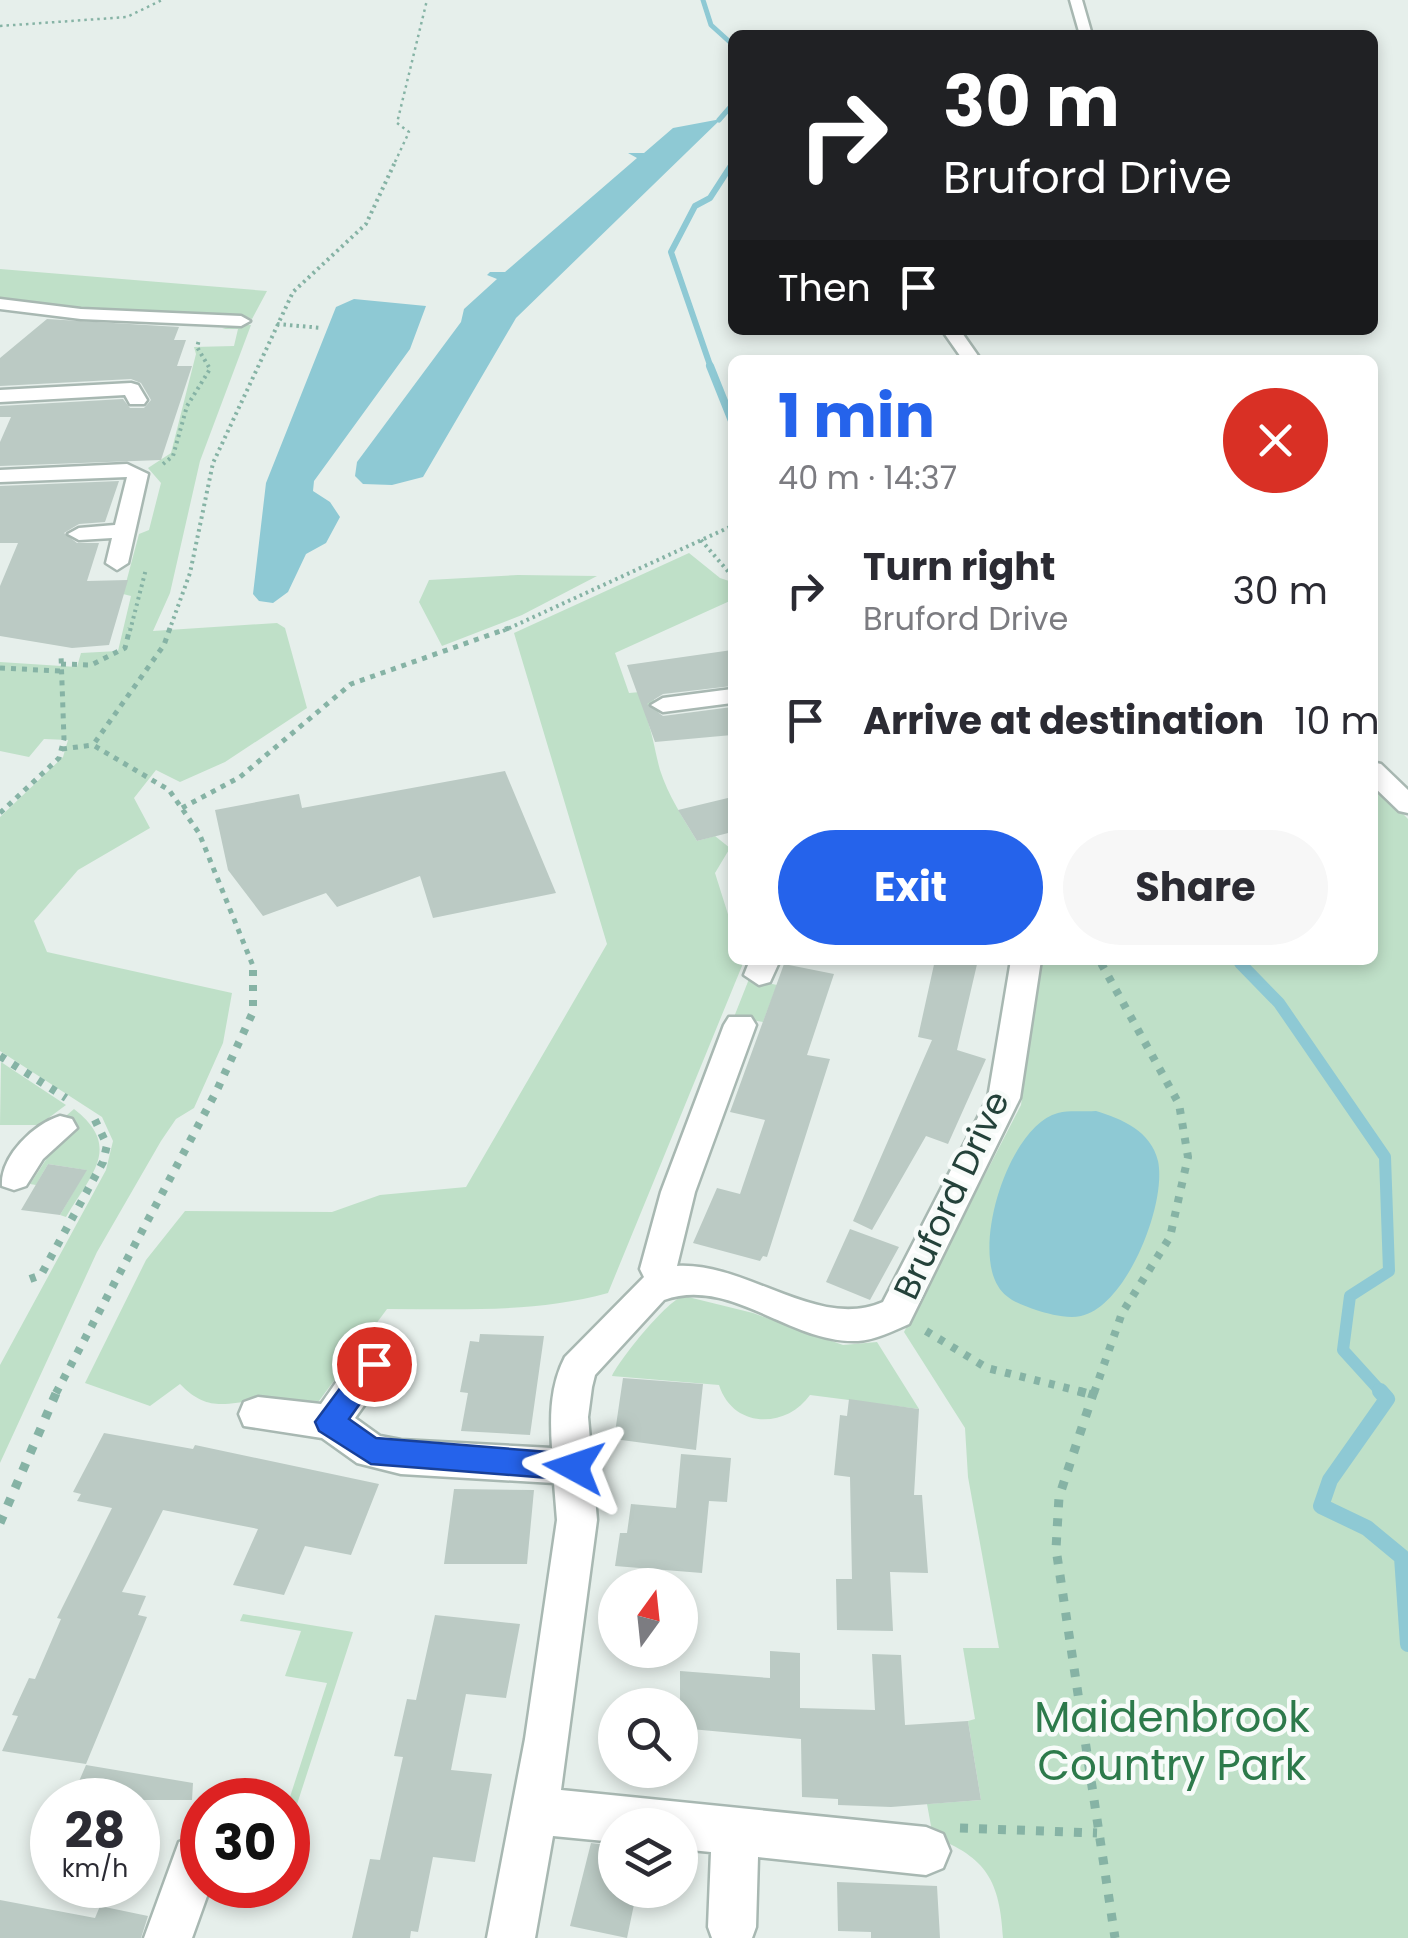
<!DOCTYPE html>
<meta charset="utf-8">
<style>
:root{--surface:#fff;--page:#f7f7f7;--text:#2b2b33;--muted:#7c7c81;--accent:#2563eb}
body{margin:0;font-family:Poppins,sans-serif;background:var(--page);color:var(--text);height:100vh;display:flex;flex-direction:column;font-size:38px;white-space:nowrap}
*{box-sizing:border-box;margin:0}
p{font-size:32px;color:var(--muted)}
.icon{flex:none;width:55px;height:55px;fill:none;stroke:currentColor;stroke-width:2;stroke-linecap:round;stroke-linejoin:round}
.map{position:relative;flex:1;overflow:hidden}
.side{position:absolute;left:728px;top:355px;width:650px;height:610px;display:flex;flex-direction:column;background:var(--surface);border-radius:15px;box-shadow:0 5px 15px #0003}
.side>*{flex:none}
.banner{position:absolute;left:728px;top:30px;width:650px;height:305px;border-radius:15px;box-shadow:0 5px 15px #0003;background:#202124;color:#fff;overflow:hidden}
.needle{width:65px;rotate:15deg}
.buttons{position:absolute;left:598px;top:1568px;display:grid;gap:20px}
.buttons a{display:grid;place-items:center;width:100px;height:100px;border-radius:50%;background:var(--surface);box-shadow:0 5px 15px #0003;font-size:50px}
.speed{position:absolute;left:30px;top:1778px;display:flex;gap:20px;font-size:50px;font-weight:700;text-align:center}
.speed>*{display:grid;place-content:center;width:130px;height:130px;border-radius:50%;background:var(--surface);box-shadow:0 5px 15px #0003;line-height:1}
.speed small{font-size:25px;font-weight:400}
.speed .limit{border:15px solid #d22;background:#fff;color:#111}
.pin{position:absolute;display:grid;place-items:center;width:85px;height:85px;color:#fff;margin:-42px;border:5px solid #fff;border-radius:50%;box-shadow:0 2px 10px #0007}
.me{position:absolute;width:110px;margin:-55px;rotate:275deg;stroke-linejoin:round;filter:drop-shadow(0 0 8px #0008)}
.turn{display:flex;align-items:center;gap:35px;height:210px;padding:0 50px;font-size:45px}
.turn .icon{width:130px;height:130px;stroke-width:2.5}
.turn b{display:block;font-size:70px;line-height:85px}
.then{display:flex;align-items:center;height:95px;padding:0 50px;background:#0003;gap:20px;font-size:38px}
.round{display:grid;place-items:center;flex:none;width:105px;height:105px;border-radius:52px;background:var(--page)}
.head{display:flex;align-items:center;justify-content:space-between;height:170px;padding:0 50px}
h1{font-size:60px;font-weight:700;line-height:75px;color:var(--accent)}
.action{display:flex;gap:20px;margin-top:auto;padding:20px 50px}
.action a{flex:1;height:115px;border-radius:60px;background:var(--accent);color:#fff;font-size:40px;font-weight:700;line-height:115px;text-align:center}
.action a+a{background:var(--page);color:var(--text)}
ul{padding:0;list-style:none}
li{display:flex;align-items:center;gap:30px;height:130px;padding:0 50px}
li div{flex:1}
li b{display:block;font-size:38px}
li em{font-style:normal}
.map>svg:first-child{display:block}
.green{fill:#bfe0c8}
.water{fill:#8ec9d4}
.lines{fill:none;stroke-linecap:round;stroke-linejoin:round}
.stream-far5{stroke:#8ec9d4;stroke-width:5}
.stream-far4{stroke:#8ec9d4;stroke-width:6}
.stream-far3{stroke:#8ec9d4;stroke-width:8}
.stream-far2{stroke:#8ec9d4;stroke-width:10}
.stream-far1{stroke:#8ec9d4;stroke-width:12}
.stream{stroke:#8ec9d4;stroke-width:16}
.building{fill:#bbcac4}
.minor-casing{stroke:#a8b8b2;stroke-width:5}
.path-far4{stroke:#86b3a5;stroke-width:2.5;stroke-dasharray:2.5 4;stroke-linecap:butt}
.path-far3{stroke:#86b3a5;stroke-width:4;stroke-dasharray:2.5 4;stroke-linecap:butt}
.path-far2{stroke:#86b3a5;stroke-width:5;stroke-dasharray:5 6;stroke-linecap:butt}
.path-far1{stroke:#86b3a5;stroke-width:8;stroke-dasharray:6 9;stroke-linecap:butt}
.path{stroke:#86b3a5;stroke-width:9;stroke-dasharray:8 11;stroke-linecap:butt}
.minor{fill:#fff;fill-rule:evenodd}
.route{fill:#2563eb;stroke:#184099;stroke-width:2.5}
.labels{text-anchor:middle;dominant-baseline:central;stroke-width:9;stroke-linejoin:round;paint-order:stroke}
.street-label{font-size:35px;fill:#24423a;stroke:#f7fbf9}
.near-park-label{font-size:42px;fill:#2d7a4b;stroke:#f7fbf9}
</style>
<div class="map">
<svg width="1408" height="1938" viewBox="0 0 1408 1938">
<rect width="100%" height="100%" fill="#e6efeb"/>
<path class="green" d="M 0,269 L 267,291 L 252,319 L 243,315 L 92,310 L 0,299 Z
M 240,324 L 251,325 L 200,461 L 170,593 L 153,631 L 277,623 L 285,628 L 307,708 L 225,762 L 180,782 L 156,770 L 134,798 L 150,828 L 78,870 L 34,921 L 47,952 L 232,993 L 223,1043 L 194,1108 L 176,1119 L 161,1141 L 97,1252 L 0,1463 L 0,1365 L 106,1170 L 113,1141 L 102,1117 L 0,1051 L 0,817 L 63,757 L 68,740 L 44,739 L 29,757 L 0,751 L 0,662 L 77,667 L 81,653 L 118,651 L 131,596 L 123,594 L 139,534 L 149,530 L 161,483 L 148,468 L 171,453 L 196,354 L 194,347 L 234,346 L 238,329 L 222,329 Z
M 689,553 L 720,578 L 732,582 L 732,600 L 615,653 L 629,693 L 651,691 L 659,714 L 646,716 C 653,735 655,752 660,770 C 668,795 683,818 697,841 L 715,836 L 730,848 L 715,873 L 732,927 L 732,960 L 744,961 L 608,1293 C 535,1313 462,1309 387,1309 L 319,1401 C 300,1401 281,1399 262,1400 C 227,1402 209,1414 180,1384 L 150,1406 L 85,1383 L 146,1260 L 185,1211 L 332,1212 L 380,1195 L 466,1187 L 607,944 L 514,633 Z
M 518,575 L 597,576 L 522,615 L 442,646 L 419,602 L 429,580 Z
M 1373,783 L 1408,819 L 1408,1938 L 1003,1938 C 1000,1882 987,1857 933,1837 L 927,1804 L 981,1800 L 968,1721 L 975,1719 L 963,1648 L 999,1648 L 968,1477 L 965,1428 L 904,1332 L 1021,1105 L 1040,960 L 1372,960 Z
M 749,979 L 777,985 L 763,1022 L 734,1017 Z
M 1,1062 L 66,1105 L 39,1125 L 0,1125 Z
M 74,1109 C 123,1147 91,1174 66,1217 L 60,1215 L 86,1170 L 48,1164 L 36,1185 L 30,1184 L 55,1146 L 75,1131 L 60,1121 Z
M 684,1296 L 753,1313 L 843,1345 L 877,1342 L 919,1409 L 810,1395 C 786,1429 733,1429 719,1385 L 612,1376 C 620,1359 668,1299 684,1296 Z
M 243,1614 L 353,1632 L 288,1832 L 288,1803 L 327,1683 L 285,1676 L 301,1631 L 240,1621 Z"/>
<path class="water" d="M 721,119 L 516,318 L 423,477 L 392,485 L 363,484 L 355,476 L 357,462 L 461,322 L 464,309 L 497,279 L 487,275 L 490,272 L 505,272 L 637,158 L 628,153 L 644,153 L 673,128 Z
M 354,299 L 426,306 L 410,349 L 314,481 L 313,491 L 330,502 L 340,517 L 326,543 L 306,554 L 288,592 L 273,603 L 259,601 L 253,594 L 266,483 L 336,307 Z
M 1096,1111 C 1122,1119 1151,1131 1158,1161 C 1167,1203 1127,1306 1081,1316 C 1067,1319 1049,1314 1036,1310 C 1022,1305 1006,1300 998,1286 C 972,1245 1009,1126 1058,1113 C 1069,1110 1084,1112 1096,1111 Z"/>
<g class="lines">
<path class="stream-far5" d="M 703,0 L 711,25 L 732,44
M 719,120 L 732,105"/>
<path class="stream-far4" d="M 711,368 L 671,252 L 695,206 L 710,198 L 732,164"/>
<path class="stream-far3" d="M 710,366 L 732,421"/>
<path class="stream-far2" d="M 1237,960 L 1243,966"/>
<path class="stream-far1" d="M 1240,963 L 1279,1003 L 1385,1157 L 1389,1271 L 1350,1296 L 1343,1350 L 1382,1393"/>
<path class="stream" d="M 1380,1391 L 1387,1399 L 1330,1480 L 1321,1506 L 1367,1528 L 1402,1557 L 1408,1644"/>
</g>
<path class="building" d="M 47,319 L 179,327 L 174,340 L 186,340 L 177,366 L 192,366 L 161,460 L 0,466 L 0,442 L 11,417 L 0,417 L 0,406 L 123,399 L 130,408 L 144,408 L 151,400 L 141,383 L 131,379 L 0,386 L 0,358 Z
M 119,481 L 105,522 L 79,524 L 64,533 L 77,543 L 99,543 L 87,581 L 128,580 L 109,645 L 72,648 L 0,636 L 0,586 L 18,543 L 0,543 L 0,486 Z
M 732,650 L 732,686 L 663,694 L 647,704 L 663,716 L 732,707 L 732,735 L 655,742 L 627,665 Z
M 505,771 L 556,893 L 433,918 L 420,876 L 337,907 L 326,893 L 263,916 L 228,870 L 215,810 L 299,794 L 302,808 Z
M 732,797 L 732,832 L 697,841 L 678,810 Z
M 935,960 L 978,960 L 957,1050 L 986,1059 L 948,1144 L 926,1136 L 872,1230 L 853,1221 L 932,1040 L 918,1037 Z
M 784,964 L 834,974 L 807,1055 L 830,1059 L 767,1257 L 763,1256 L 760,1261 L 693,1243 L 717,1188 L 740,1194 L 765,1120 L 730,1112 Z
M 48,1164 L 87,1170 L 60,1215 L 21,1210 Z
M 850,1229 L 899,1247 L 870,1300 L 826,1282 Z
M 480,1334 L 544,1336 L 530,1435 L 461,1431 L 468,1393 L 460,1392 L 470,1341 L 479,1342 Z
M 623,1378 L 703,1384 L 696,1450 L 614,1439 Z
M 849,1399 L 919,1409 L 914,1495 L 922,1495 L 928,1573 L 890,1572 L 893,1631 L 837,1630 L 836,1579 L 852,1579 L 850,1477 L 834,1475 L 840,1415 L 847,1416 Z
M 104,1433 L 193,1449 L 195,1445 L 379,1484 L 351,1555 L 305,1546 L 284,1595 L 233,1585 L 258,1529 L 163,1510 L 122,1592 L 146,1596 L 138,1615 L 147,1617 L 86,1764 L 2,1751 L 18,1716 L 12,1715 L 29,1678 L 35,1679 L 61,1619 L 57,1618 L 112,1508 L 77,1501 L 81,1494 L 73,1492 Z
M 681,1454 L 731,1458 L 727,1502 L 709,1501 L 702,1573 L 615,1566 L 620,1533 L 627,1533 L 631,1504 L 676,1508 Z
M 454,1489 L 534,1490 L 527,1564 L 444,1564 Z
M 435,1615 L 520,1624 L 506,1698 L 466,1694 L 451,1770 L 492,1774 L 475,1862 L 433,1857 L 418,1932 L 411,1931 L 410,1938 L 352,1938 L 370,1859 L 380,1860 L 403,1757 L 394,1756 L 407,1699 L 416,1700 Z
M 770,1651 L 800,1653 L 800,1708 L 875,1710 L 872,1654 L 901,1655 L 905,1725 L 968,1721 L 981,1800 L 891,1807 L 838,1805 L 838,1799 L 802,1797 L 801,1739 L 680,1728 L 680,1671 L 770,1678 Z
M 86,1765 L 193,1783 L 192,1800 L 71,1800 Z
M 591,1843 L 615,1846 L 615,1890 L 637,1890 L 627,1938 L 570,1926 Z
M 837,1882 L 937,1886 L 940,1938 L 871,1938 L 871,1932 L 838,1931 Z
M 0,1900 L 95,1918 L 100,1906 L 148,1916 L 141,1938 L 0,1938 Z"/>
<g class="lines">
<defs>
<path id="minor" d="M 1070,0 L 1082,0 L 1092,35 L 1080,35 Z
M 0,299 L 81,309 L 241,316 L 250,321 L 241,326 L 81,319 L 0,309 Z
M 942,330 L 960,330 L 981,360 L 963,360 Z
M 131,383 L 138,385 L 147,400 L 144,404 L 130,404 L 125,395 L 0,402 L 0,390 Z
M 127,464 L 148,474 L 128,563 L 117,570 L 106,563 L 112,538 L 79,540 L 68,534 L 79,528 L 115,525 L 127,477 L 0,482 L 0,470 Z
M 732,689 L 732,703 L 663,712 L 651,705 L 663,698 Z
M 1372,762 L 1381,764 L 1408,790 L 1408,813 L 1399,811 L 1372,785 Z
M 750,960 L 780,960 L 770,982 L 759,985 L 744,975 Z
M 1011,960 L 1041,960 L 1020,1098 L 909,1324 C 893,1331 875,1340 858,1341 C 790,1344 731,1276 664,1300 L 595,1375 L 592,1387 L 588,1417 L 597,1520 L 561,1790 L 926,1827 L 943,1834 L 950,1851 L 943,1868 L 926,1875 L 758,1857 L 756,1927 L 752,1938 L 712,1938 L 708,1927 L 711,1852 L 680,1849 L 680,1825 L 615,1825 L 615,1842 L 553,1836 L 535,1938 L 487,1938 L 525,1739 L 557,1520 L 554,1483 L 401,1474 L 357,1463 L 322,1438 L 244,1426 L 239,1414 L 244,1402 L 258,1397 L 321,1404 C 338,1382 356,1343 387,1354 L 393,1365 L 355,1418 L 380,1436 L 401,1440 L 552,1448 C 550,1417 550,1386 565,1357 L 644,1277 L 640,1269 L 661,1192 L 724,1025 L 729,1017 L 751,1017 L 756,1025 L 695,1192 L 677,1266 C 748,1262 817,1331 883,1302 L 988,1098 Z
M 60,1116 L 72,1119 L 77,1128 L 43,1159 L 26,1186 L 14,1190 L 2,1186 C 0,1156 34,1124 60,1116 Z
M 196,1835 L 202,1838 L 202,1885 L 211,1885 L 192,1938 L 144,1938 L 179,1842 Z"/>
</defs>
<use href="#minor" class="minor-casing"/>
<path class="path-far4" d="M 0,26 L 127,17 L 162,0
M 395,162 L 409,132 L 397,123 L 427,0"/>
<path class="path-far3" d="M 277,324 L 322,328
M 163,464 L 173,456 L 187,406 L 210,369 L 197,347 L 199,340
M 701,540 L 732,576
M 130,631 L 146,569
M 169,631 L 190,573 L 213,463 L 293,292 L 366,224 L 396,160
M 503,631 L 732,526"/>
<path class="path-far2" d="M 170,628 L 164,645 L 93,745 L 169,790 L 199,833 L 253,966
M 61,664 L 91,665 L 125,648 L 130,628
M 0,668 L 60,671
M 62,749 L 93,745
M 182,808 L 240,777 L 351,684 L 509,628
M 0,813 L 59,758 L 64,739 L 61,655
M 1099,960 L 1102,966"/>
<path class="path-far1" d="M 0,1056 L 66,1098
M 30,1279 L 41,1275 L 103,1162 L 107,1145 L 93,1116
M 926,1331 L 987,1368 L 1087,1393
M 56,1393 L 217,1090 L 253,1012 L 253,963
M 1094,1393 L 1122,1313 L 1170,1237 L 1188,1157 L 1179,1104 L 1101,963"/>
<path class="path" d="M 1078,1391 L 1093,1395
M 1094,1391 L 1059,1497 L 1056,1549 L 1115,1938
M 0,1523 L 57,1391
M 960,1828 L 1097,1833"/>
<use href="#minor" class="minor"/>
</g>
<path class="route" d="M 374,1353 L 384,1356 L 388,1364 L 349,1419 L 376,1438 L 574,1454 L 584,1458 L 589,1467 L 584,1476 L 574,1480 L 371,1464 L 319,1431 L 315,1422 L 364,1356 Z"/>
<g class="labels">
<g class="street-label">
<text transform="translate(951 1195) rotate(-65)">Bruford Drive</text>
</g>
<g class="near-park-label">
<text x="1172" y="1717">Maidenbrook<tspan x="1172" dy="48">Country Park</tspan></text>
</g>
</g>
</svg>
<div class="buttons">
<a><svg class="needle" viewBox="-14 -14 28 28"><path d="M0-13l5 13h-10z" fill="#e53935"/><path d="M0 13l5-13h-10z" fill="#7c7c81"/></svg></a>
<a><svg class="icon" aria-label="search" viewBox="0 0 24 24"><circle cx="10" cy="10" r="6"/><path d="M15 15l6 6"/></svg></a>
<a><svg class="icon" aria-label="layers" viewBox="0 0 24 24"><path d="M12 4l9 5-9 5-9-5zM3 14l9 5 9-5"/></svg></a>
</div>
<div class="speed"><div>28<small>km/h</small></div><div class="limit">30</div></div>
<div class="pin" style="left:374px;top:1364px;background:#d93025"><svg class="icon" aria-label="arrive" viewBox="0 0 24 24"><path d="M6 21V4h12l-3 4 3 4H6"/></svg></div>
<svg class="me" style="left:574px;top:1467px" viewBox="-20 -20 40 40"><path d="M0-17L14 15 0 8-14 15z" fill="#2563eb" stroke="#fff" stroke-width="4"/></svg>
<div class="banner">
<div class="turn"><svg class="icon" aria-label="right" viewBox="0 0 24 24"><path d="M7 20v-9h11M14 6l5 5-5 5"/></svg><div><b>30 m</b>Bruford Drive</div></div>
<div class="then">Then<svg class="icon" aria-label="arrive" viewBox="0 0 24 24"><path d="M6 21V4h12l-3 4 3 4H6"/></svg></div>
</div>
<section class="side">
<div class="head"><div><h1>1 min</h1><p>40 m · 14:37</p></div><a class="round" style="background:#d93025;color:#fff"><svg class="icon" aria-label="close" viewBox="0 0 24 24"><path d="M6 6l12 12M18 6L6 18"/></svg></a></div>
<ul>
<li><svg class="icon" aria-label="right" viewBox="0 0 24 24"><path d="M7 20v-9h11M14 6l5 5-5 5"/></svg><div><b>Turn right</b><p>Bruford Drive</p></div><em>30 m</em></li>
<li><svg class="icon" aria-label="arrive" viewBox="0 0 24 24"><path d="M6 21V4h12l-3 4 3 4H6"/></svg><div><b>Arrive at destination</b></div><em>10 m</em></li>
</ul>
<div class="action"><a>Exit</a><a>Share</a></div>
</section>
</div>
